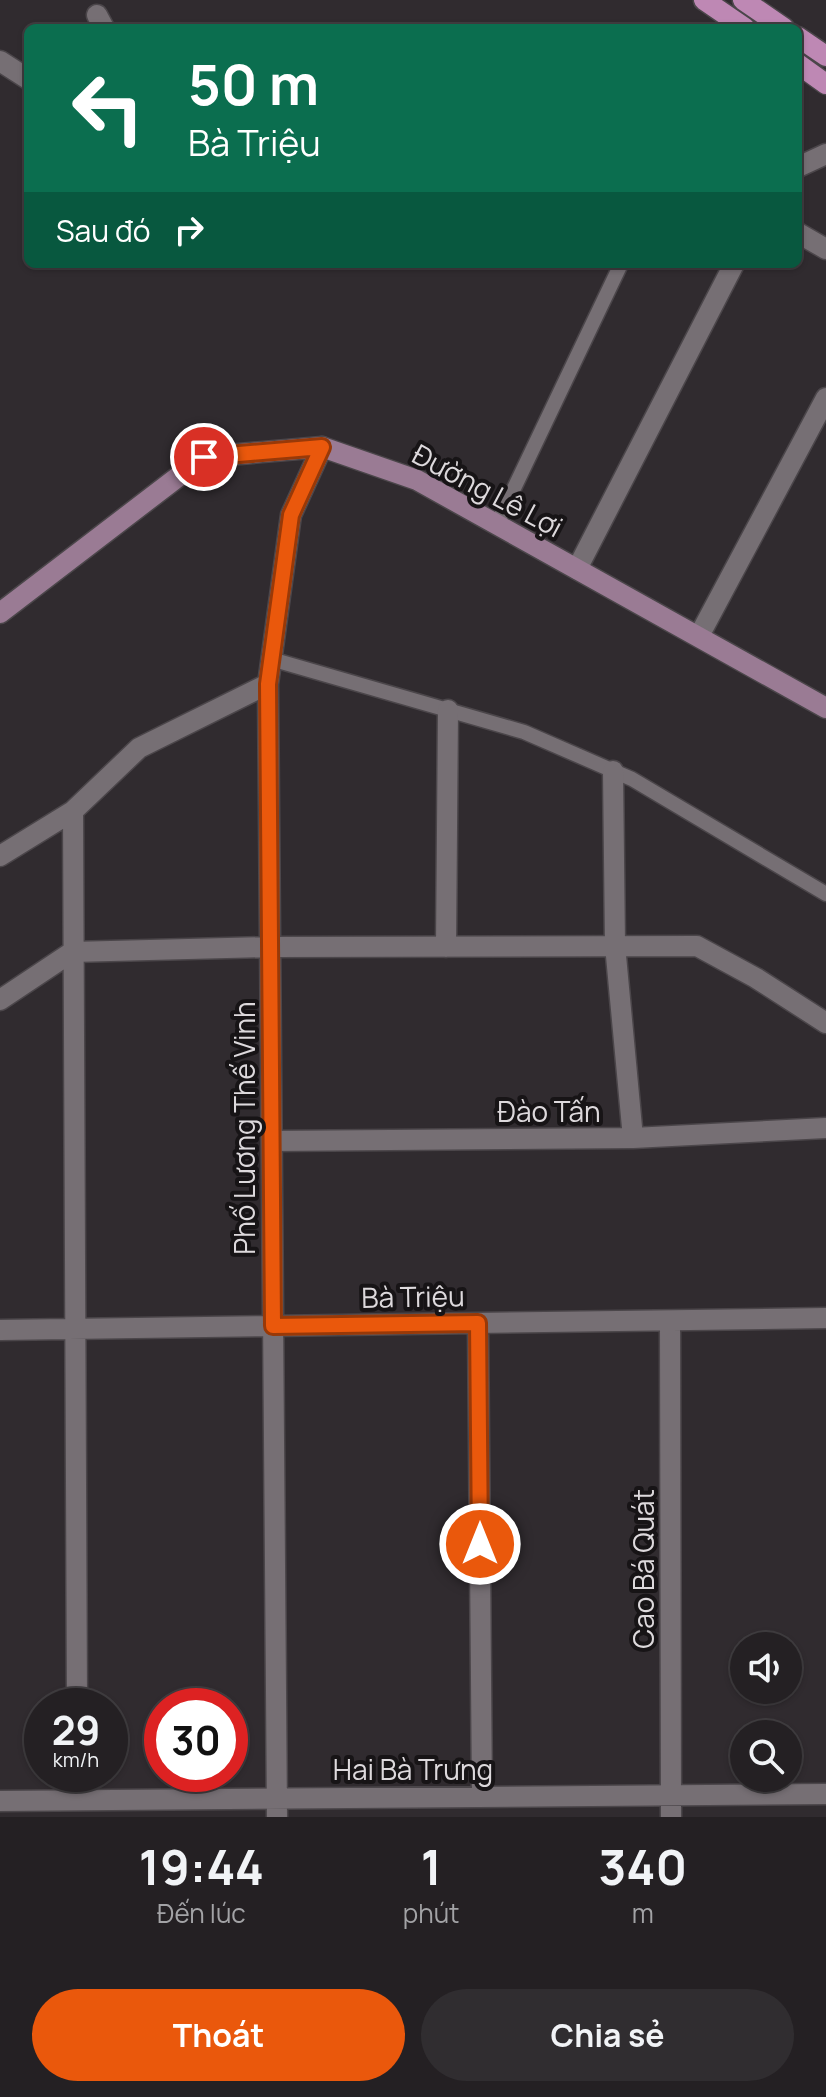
<!DOCTYPE html>
<html lang="vi">
<meta charset="utf-8">
<style>
:root{--surface:#242023;--page:#302d30;--text:#f1f3f6;--muted:#a3a3a6;--line:#413e41;--accent:#ea580c}
body{margin:0;font-family:Manrope,sans-serif;background:var(--page);color:var(--text);height:100vh;display:flex;flex-direction:column;font-size:30px;white-space:nowrap}
*{box-sizing:border-box;margin:0}
p{font-size:26px;color:var(--muted)}
.icon{flex:none;width:44px;height:44px;fill:none;stroke:currentColor;stroke-width:2;stroke-linecap:round;stroke-linejoin:round}
.map{position:relative;height:1817px;overflow:hidden}
.sheet{display:flex;flex-direction:column;background:var(--surface);flex:1}
.sheet>*{flex:none}
.top-card{position:absolute;left:24px;top:24px;width:778px;height:244px;border-radius:12px;box-shadow:0 2px 6px #0004,0 0 0 2px var(--line);background:#0b6e4f;color:#fff;overflow:hidden}
.fabs{position:absolute;left:730px;top:1632px;display:grid;gap:16px}
.fabs a{display:grid;place-items:center;width:72px;height:72px;border-radius:50%;background:var(--surface);box-shadow:0 2px 6px #0004,0 0 0 2px var(--line);font-size:40px}
.speed{position:absolute;left:24px;top:1688px;display:flex;gap:16px;font-size:40px;font-weight:700;text-align:center}
.speed>*{display:grid;place-content:center;width:104px;height:104px;border-radius:50%;background:var(--surface);box-shadow:0 2px 6px #0004,0 0 0 2px var(--line);line-height:1}
.speed small{font-size:20px;font-weight:400}
.speed .limit{border:12px solid #d22;background:#fff;color:#111}
.pin{position:absolute;display:grid;place-items:center;width:68px;height:68px;color:#fff;margin:-34px;border:4px solid #fff;border-radius:50%;box-shadow:0 2px 8px #0007}
.me{position:absolute;width:88px;margin:-44px;rotate:0deg;stroke-linejoin:round;filter:drop-shadow(0 0 6px #0008)}
.turn{display:flex;align-items:center;gap:28px;height:168px;padding:0 32px;font-size:36px}
.turn .icon{width:104px;height:104px;stroke-width:2.5}
.turn b{display:block;font-size:56px;line-height:68px}
.then{display:flex;align-items:center;height:76px;padding:0 32px;background:#0003;gap:16px;font-size:30px}
.eta{display:flex;justify-content:space-evenly;align-items:center;height:136px;text-align:center}
.eta b{font-size:48px;font-weight:700;line-height:56px}
.primary-button{display:flex;gap:16px;margin-top:auto;padding:16px 32px}
.primary-button a{flex:1;height:92px;border-radius:48px;background:var(--accent);color:#fff;font-size:32px;font-weight:700;line-height:92px;text-align:center}
.primary-button a+a{background:var(--page);color:var(--text)}
.map>svg:first-child{display:block}
.lines{fill:none;stroke-linecap:round;stroke-linejoin:round}
.lane-casing{stroke:#4b464a;stroke-width:17}
.street-casing{stroke:#4b464a;stroke-width:23}
.secondary-casing{stroke:#4b464a;stroke-width:23}
.primary-casing{stroke:#4b464a;stroke-width:23}
.lane{stroke:#766f74;stroke-width:14}
.street{stroke:#766f74;stroke-width:20}
.secondary{stroke:#9a7b94;stroke-width:20}
.primary{stroke:#be88b4;stroke-width:20}
.route-casing{stroke:#983908;stroke-width:20}
.route{stroke:#ea580c;stroke-width:14}
.labels{text-anchor:middle;dominant-baseline:central;stroke-width:8;stroke-linejoin:round;paint-order:stroke}
.street-label{font-size:28px;fill:#ddd9dc;stroke:#171416}
</style>
<div class="map">
<svg width="826" height="1817" viewBox="0 0 826 1817">
<rect width="100%" height="100%" fill="#302b2f"/>
<g class="lines">
<defs>
<path id="lane" d="M 497,524 L 621,264
M 271,659 L 524,732 L 632,779 L 826,894"/>
<path id="street" d="M 97,15 L 104,28
M 0,61 L 28,79
M 798,167 L 826,154
M 798,233 L 826,249
M 577,569 L 734,264
M 699,636 L 826,398
M 613,771 L 615,945 L 633,1138
M 0,856 L 73,811
M 446,947 L 448,710
M 0,1000 L 72,952 L 270,947 L 697,946 L 756,978 L 826,1023
M 272,1141 L 633,1138 L 826,1128
M 670,1321 L 671,1817
M 478,1323 L 482,1796
M 0,1330 L 826,1318
M 77,1706 L 73,811 L 139,748 L 268,684
M 78,1774 L 78,1800
M 0,1801 L 826,1794
M 277,1817 L 268,684 L 291,515 L 322,447"/>
<path id="secondary" d="M 0,613 L 204,457 L 322,447 L 417,480 L 826,708"/>
<path id="primary" d="M 704,0 L 745,28
M 743,0 L 784,28
M 798,37 L 826,56
M 798,64 L 826,84"/>
</defs>
<use href="#lane" class="lane-casing"/>
<use href="#street" class="street-casing"/>
<use href="#secondary" class="secondary-casing"/>
<use href="#primary" class="primary-casing"/>
<use href="#lane" class="lane"/>
<use href="#street" class="street"/>
<use href="#secondary" class="secondary"/>
<use href="#primary" class="primary"/>
</g>
<g class="lines">
<defs>
<path id="route" d="M 204,457 L 322,447 L 291,515 L 268,684 L 273,1326 L 478,1323 L 480,1544"/>
</defs>
<use href="#route" class="route-casing"/>
<use href="#route" class="route"/>
</g>
<g class="labels">
<g class="street-label">
<text transform="translate(488 490) rotate(28)">Đường Lê Lợi</text>
<text x="549" y="1111">Đào Tấn</text>
<text transform="translate(244 1128) rotate(-90)">Phố Lương Thế Vinh</text>
<text transform="translate(413 1296) rotate(-1)">Bà Triệu</text>
<text transform="translate(643 1569) rotate(-90)">Cao Bá Quát</text>
<text x="413" y="1769">Hai Bà Trưng</text>
</g>
</g>
</svg>
<div class="fabs">
<a><svg class="icon" aria-label="sound" viewBox="0 0 24 24"><path d="M4 9h4l5-4v14l-5-4H4zM17 9q2 3 0 6"/></svg></a>
<a><svg class="icon" aria-label="search" viewBox="0 0 24 24"><circle cx="10" cy="10" r="6"/><path d="M15 15l6 6"/></svg></a>
</div>
<div class="speed"><div>29<small>km/h</small></div><div class="limit">30</div></div>
<div class="pin" style="left:204px;top:457px;background:#d93025"><svg class="icon" aria-label="arrive" viewBox="0 0 24 24"><path d="M6 21V4h12l-3 4 3 4H6"/></svg></div>
<svg class="me" style="left:480px;top:1544px" viewBox="-20 -20 40 40"><circle r="17" fill="#ea580c" stroke="#fff" stroke-width="3"/><path d="M0-11L8 9 0 5-8 9z" fill="#fff"/></svg>
<div class="top-card">
<div class="turn"><svg class="icon" aria-label="left" viewBox="0 0 24 24"><path d="M17 20v-9H6M10 6l-5 5 5 5"/></svg><div><b>50 m</b>Bà Triệu</div></div>
<div class="then">Sau đó<svg class="icon" aria-label="right" viewBox="0 0 24 24"><path d="M7 20v-9h11M14 6l5 5-5 5"/></svg></div>
</div>
</div>
<section class="sheet">
<div class="eta">
<div><b>19:44</b><p>Đến lúc</p></div>
<div><b>1</b><p>phút</p></div>
<div><b>340</b><p>m</p></div>
</div>
<div class="primary-button"><a>Thoát</a><a>Chia sẻ</a></div>
</section>
